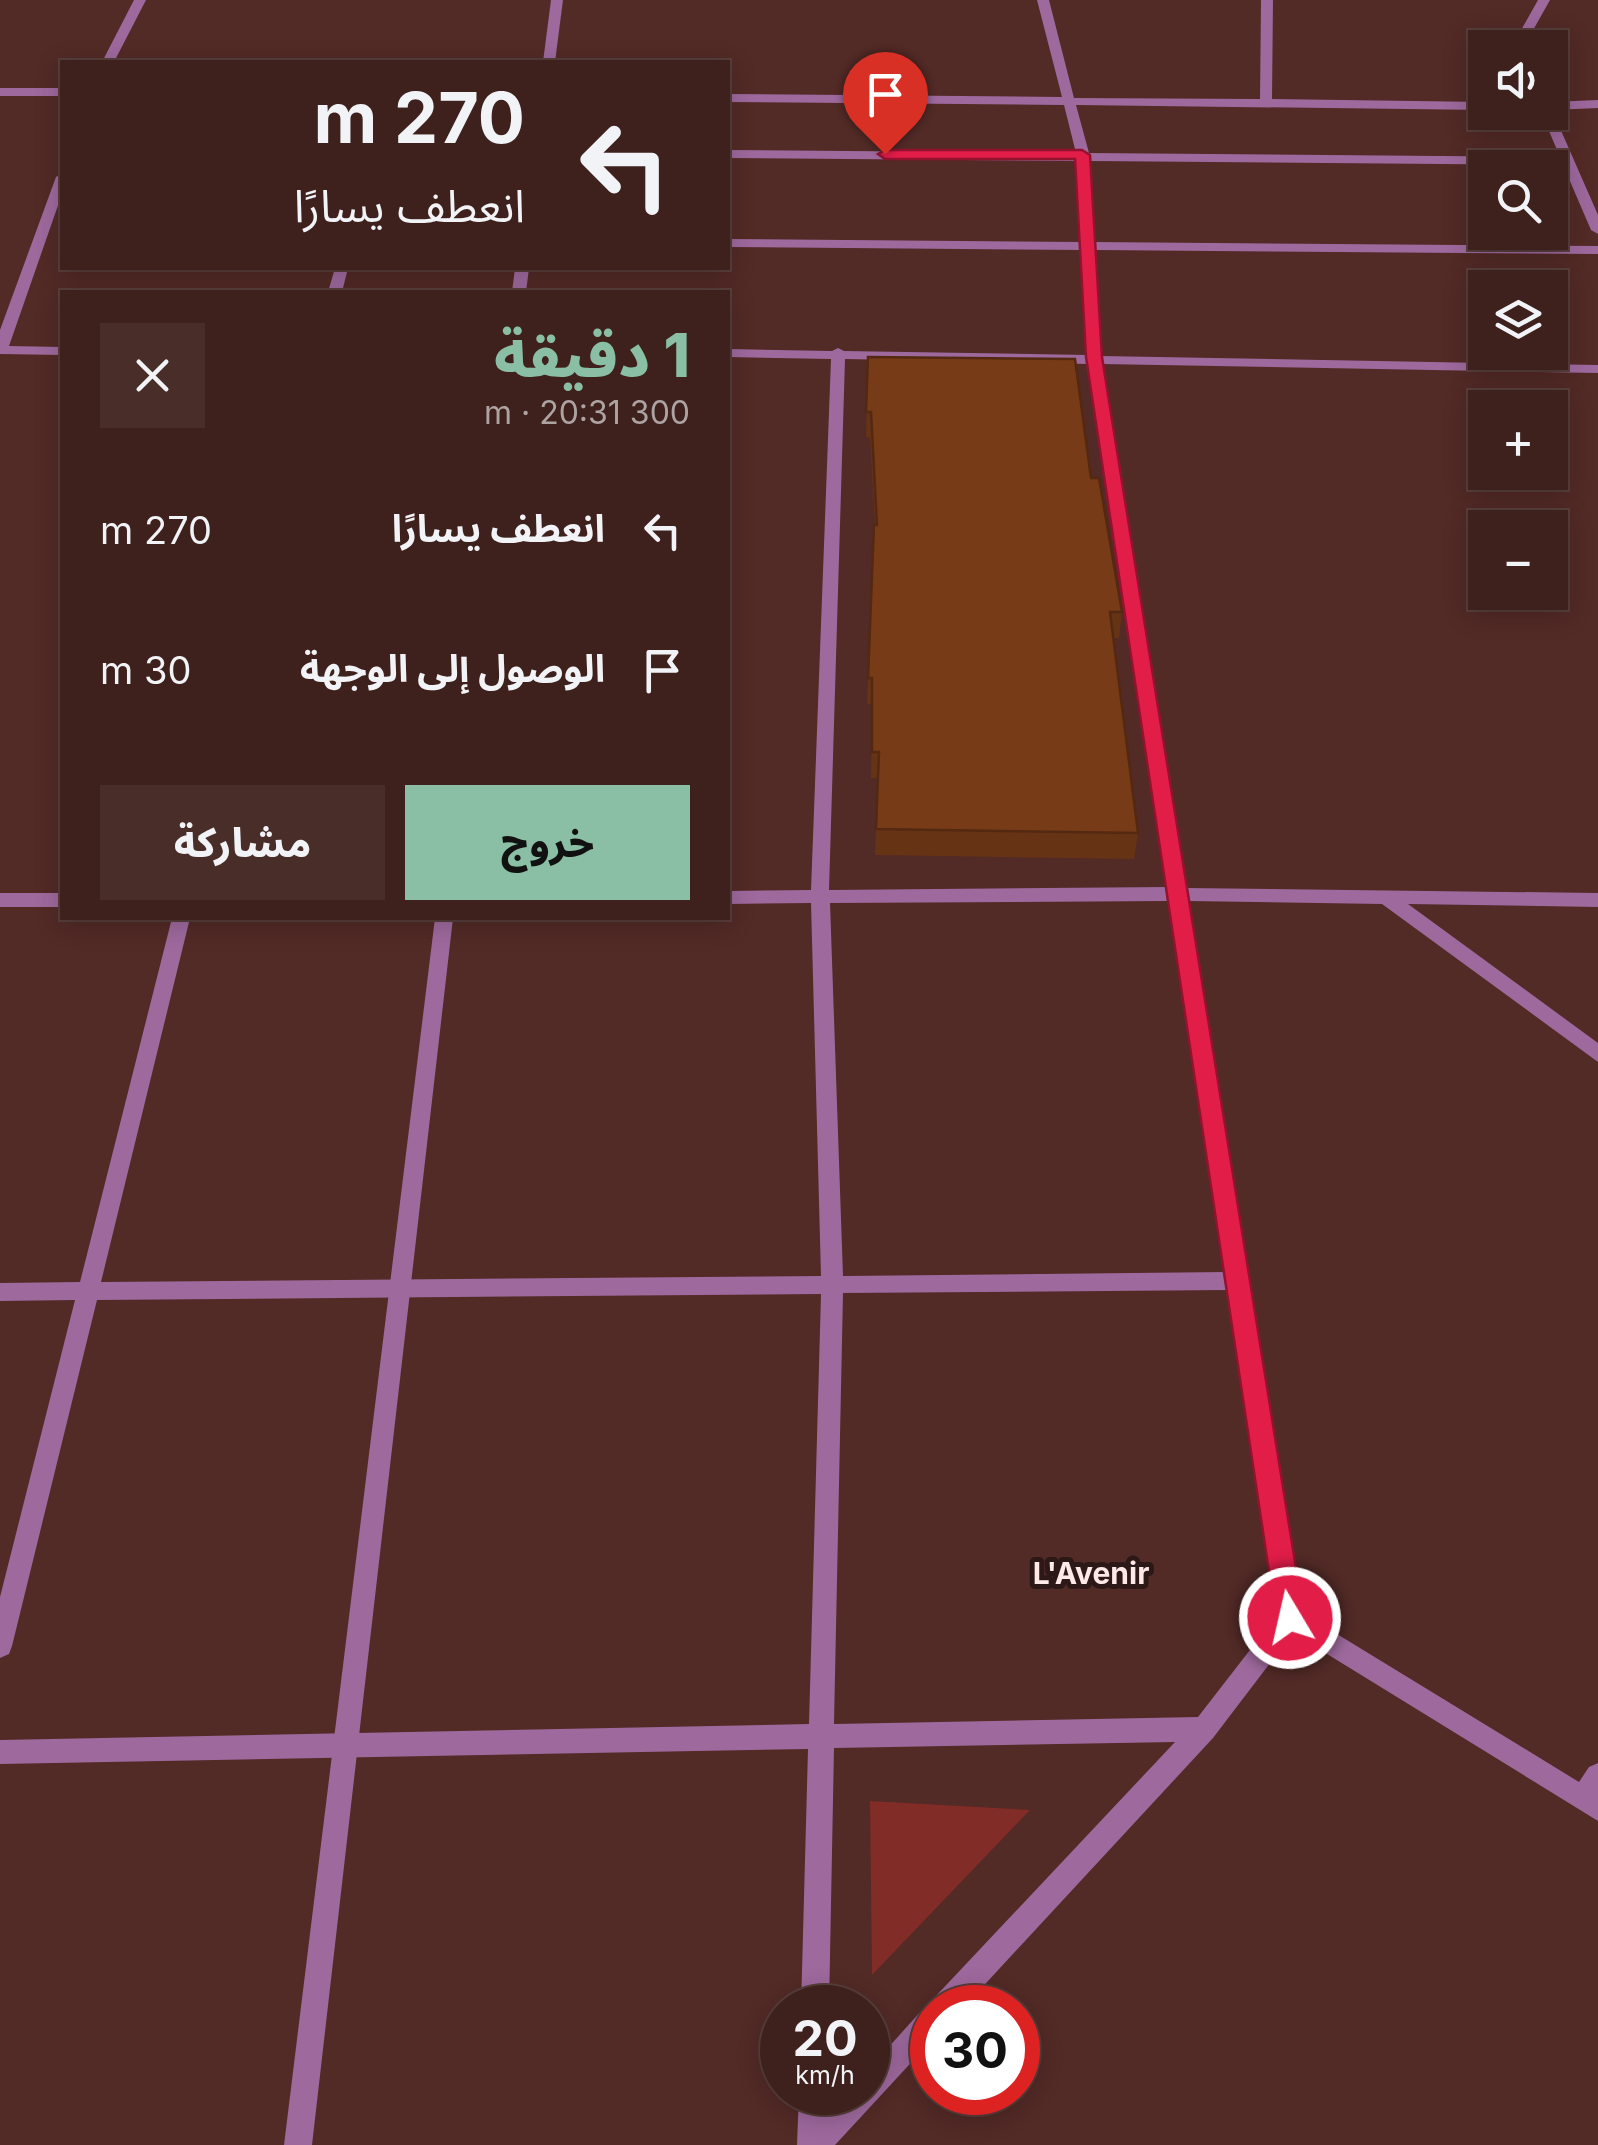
<!DOCTYPE html>
<html lang="ar">
<meta charset="utf-8">
<style>
:root{--surface:#3e201c;--page:#492d29;--text:#f1f3f6;--muted:#ada3a3;--line:#573e3b;--accent:#8abfa5}
body{margin:0;font-family:Inter,"Noto Sans Arabic",sans-serif;background:var(--page);color:var(--text);direction:rtl;height:100vh;display:flex;flex-direction:column;font-size:38px;white-space:nowrap}
*{box-sizing:border-box;margin:0}
p{font-size:32px;color:var(--muted)}
.icon{flex:none;width:55px;height:55px;fill:none;stroke:currentColor;stroke-width:2;stroke-linecap:round;stroke-linejoin:round}
.map{position:relative;flex:1;overflow:hidden;direction:ltr}
.panel{position:absolute;left:60px;top:290px;width:670px;height:630px;display:flex;flex-direction:column;background:var(--surface);border-radius:0px;box-shadow:0 5px 25px #0003,0 0 0 2px var(--line);direction:rtl}
.panel>*{flex:none}
.top-card{position:absolute;left:60px;top:60px;width:670px;height:210px;border-radius:0px;box-shadow:0 5px 25px #0003,0 0 0 2px var(--line);direction:rtl;background:#3e201c;color:var(--text);overflow:hidden}
.controls{position:absolute;left:1468px;top:30px;display:grid;gap:20px}
.controls a{display:grid;place-items:center;width:100px;height:100px;border-radius:0px;background:var(--surface);box-shadow:0 5px 25px #0003,0 0 0 2px var(--line);font-size:50px}
.speed{position:absolute;left:760px;top:1985px;display:flex;gap:20px;font-size:50px;font-weight:700;text-align:center}
.speed>*{display:grid;place-content:center;width:130px;height:130px;border-radius:50%;background:var(--surface);box-shadow:0 5px 25px #0003,0 0 0 2px var(--line);line-height:1}
.speed small{font-size:25px;font-weight:400}
.speed .limit{border:15px solid #d22;background:#fff;color:#111}
.pin{position:absolute;display:grid;place-items:center;width:85px;height:85px;color:#fff;margin:-102px -42px;border-radius:50% 50% 50% 0;rotate:-45deg;box-shadow:0 0 10px #0007}
.pin .icon{rotate:45deg}
.me{position:absolute;width:110px;margin:-55px;rotate:351deg;stroke-linejoin:round;filter:drop-shadow(0 0 8px #0008)}
.turn{display:flex;align-items:center;gap:35px;height:210px;padding:0 40px;font-size:45px}
.turn .icon{width:130px;height:130px;stroke-width:2.5}
.turn b{display:block;font-size:70px;line-height:85px}
.round{display:grid;place-items:center;flex:none;width:105px;height:105px;border-radius:0px;background:var(--page)}
.summary{display:flex;align-items:center;justify-content:space-between;height:170px;padding:0 40px}
h1{font-size:60px;font-weight:800;line-height:75px;color:var(--accent)}
.action{display:flex;gap:20px;margin-top:auto;padding:20px 40px}
.action a{flex:1;height:115px;border-radius:0px;background:var(--accent);color:#111;font-size:40px;font-weight:800;line-height:115px;text-align:center}
.action a+a{background:var(--page);color:var(--text)}
ul{padding:0;list-style:none}
li{display:flex;align-items:center;gap:30px;height:140px;padding:0 40px}
li div{flex:1}
li b{display:block;font-size:38px}
li em{font-style:normal}
.map>svg:first-child{display:block}
.green{fill:#812c26}
.lines{fill:none;stroke-linecap:round;stroke-linejoin:round}
.minor{fill:#9e699d;fill-rule:evenodd}
.tertiary{fill:#9e699d;fill-rule:evenodd}
.wall{fill:#673315}
.building{fill:#783b18;stroke:#542911;stroke-width:2.5}
.route{fill:#e11d48;stroke:#92132f;stroke-width:2.5}
.labels{text-anchor:middle;dominant-baseline:central;stroke-width:10;stroke-linejoin:round;paint-order:stroke}
.neighbourhood-label{font-size:30px;font-weight:bold;fill:#ffe9e6;stroke:#2c1917}
</style>
<div class="map">
<svg width="1598" height="2145" viewBox="0 0 1598 2145">
<rect width="100%" height="100%" fill="#522a26"/>
<path class="green" d="M 870,1801 L 1030,1810 L 872,1975 Z"/>
<g class="lines">
<path class="minor" d="M 134,0 L 146,0 L 114,62 L 102,62 Z
M 1037,0 L 1049,0 L 1074,98 L 1260,99 L 1261,0 L 1273,0 L 1272,99 L 1485,102 L 1485,110 L 1076,105 L 1089,153 L 1560,157 L 1541,112 L 1550,112 L 1550,102 L 1598,100 L 1598,108 L 1552,110 L 1598,215 L 1598,234 L 1591,230 L 1563,165 L 1090,161 L 1094,242 L 1598,246 L 1598,254 L 1095,250 L 1101,356 L 1598,365 L 1598,373 L 1102,364 L 1186,888 L 1598,893 L 1598,907 L 1408,904 L 1598,1043 L 1598,1062 L 1382,904 L 1188,901 L 1301,1612 L 1579,1782 L 1589,1767 L 1598,1763 L 1598,1821 L 1293,1633 L 1213,1738 L 963,2008 L 932,2008 L 932,2040 L 835,2145 L 797,2145 L 799,2092 L 827,2092 L 826,2113 L 845,2092 L 868,2092 L 868,2070 L 922,2010 L 931,2007 L 934,1998 L 1175,1742 L 834,1748 L 829,2008 L 801,2008 L 808,1749 L 0,1764 L 0,1740 L 809,1724 L 821,1294 L 97,1300 L 12,1646 L 9,1654 L 0,1658 L 0,1597 L 75,1300 L 0,1301 L 0,1283 L 80,1282 L 172,918 L 190,918 L 101,1282 L 821,1276 L 811,903 L 728,904 L 728,891 L 811,890 L 831,359 L 728,357 L 728,349 L 832,351 L 838,348 L 844,351 L 1087,355 L 1081,250 L 728,247 L 728,239 L 1081,242 L 1077,161 L 728,158 L 728,150 L 1076,153 L 1064,105 L 728,102 L 728,94 L 1062,97 ZM 845,359 L 1088,364 L 1167,887 L 829,890 ZM 1169,901 L 1225,1272 L 843,1276 L 830,903 ZM 1228,1290 L 1277,1615 L 1198,1717 L 834,1724 L 843,1293 Z
M 1538,0 L 1550,0 L 1523,48 L 1511,48 Z
M 0,88 L 62,88 L 62,96 L 0,96 Z
M 62,173 L 62,194 L 9,346 L 62,347 L 62,355 L 0,354 L 0,330 L 56,177 Z
M 335,268 L 348,268 L 342,292 L 328,292 Z
M 0,893 L 62,893 L 62,907 L 0,907 Z"/>
<path class="tertiary" d="M 551,0 L 563,0 L 555,62 L 543,62 Z
M 515,268 L 529,268 L 526,292 L 512,292 Z
M 435,918 L 453,918 L 312,2145 L 284,2145 Z"/>
</g>
<path class="wall" d="M 868,357 L 1091,478 L 1122,612 L 1119,638 L 1113,638 L 1138,833 L 1134,859 L 875,855 L 878,778 L 871,778 L 872,704 L 867,704 L 874,525 L 875,525 L 870,437 L 866,437 Z"/>
<path class="building" d="M 868,357 L 1075,359 L 1091,478 L 1099,478 L 1122,612 L 1110,612 L 1138,833 L 876,829 L 879,752 L 872,752 L 872,678 L 868,678 L 874,525 L 877,525 L 871,412 L 866,412 Z"/>
<path class="route" d="M 1082,150 L 1090,155 L 1102,357 L 1304,1618 L 1300,1628 L 1290,1631 L 1280,1628 L 1276,1618 L 1086,357 L 1075,159 L 885,159 L 878,154 L 885,150 Z"/>
<g class="labels">
<g class="neighbourhood-label">
<text x="1091" y="1573">L'Avenir</text>
</g>
</g>
</svg>
<div class="controls">
<a><svg class="icon" aria-label="sound" viewBox="0 0 24 24"><path d="M4 9h4l5-4v14l-5-4H4zM17 9q2 3 0 6"/></svg></a>
<a><svg class="icon" aria-label="search" viewBox="0 0 24 24"><circle cx="10" cy="10" r="6"/><path d="M15 15l6 6"/></svg></a>
<a><svg class="icon" aria-label="layers" viewBox="0 0 24 24"><path d="M12 4l9 5-9 5-9-5zM3 14l9 5 9-5"/></svg></a>
<a>+</a>
<a>−</a>
</div>
<div class="speed"><div>20<small>km/h</small></div><div class="limit">30</div></div>
<div class="pin" style="left:885px;top:154px;background:#d93025"><svg class="icon" aria-label="arrive" viewBox="0 0 24 24"><path d="M6 21V4h12l-3 4 3 4H6"/></svg></div>
<svg class="me" style="left:1290px;top:1618px" viewBox="-20 -20 40 40"><circle r="17" fill="#e11d48" stroke="#fff" stroke-width="3"/><path d="M0-11L8 9 0 5-8 9z" fill="#fff"/></svg>
<div class="top-card">
<div class="turn"><svg class="icon" aria-label="left" viewBox="0 0 24 24"><path d="M17 20v-9H6M10 6l-5 5 5 5"/></svg><div><b>270 m</b>انعطف يسارًا</div></div>
</div>
<section class="panel">
<div class="summary"><div><h1>1 دقيقة</h1><p>300 m · 20:31</p></div><a class="round"><svg class="icon" aria-label="close" viewBox="0 0 24 24"><path d="M6 6l12 12M18 6L6 18"/></svg></a></div>
<ul>
<li><svg class="icon" aria-label="left" viewBox="0 0 24 24"><path d="M17 20v-9H6M10 6l-5 5 5 5"/></svg><div><b>انعطف يسارًا</b></div><em>270 m</em></li>
<li><svg class="icon" aria-label="arrive" viewBox="0 0 24 24"><path d="M6 21V4h12l-3 4 3 4H6"/></svg><div><b>الوصول إلى الوجهة</b></div><em>30 m</em></li>
</ul>
<div class="action"><a>خروج</a><a>مشاركة</a></div>
</section>
</div>
